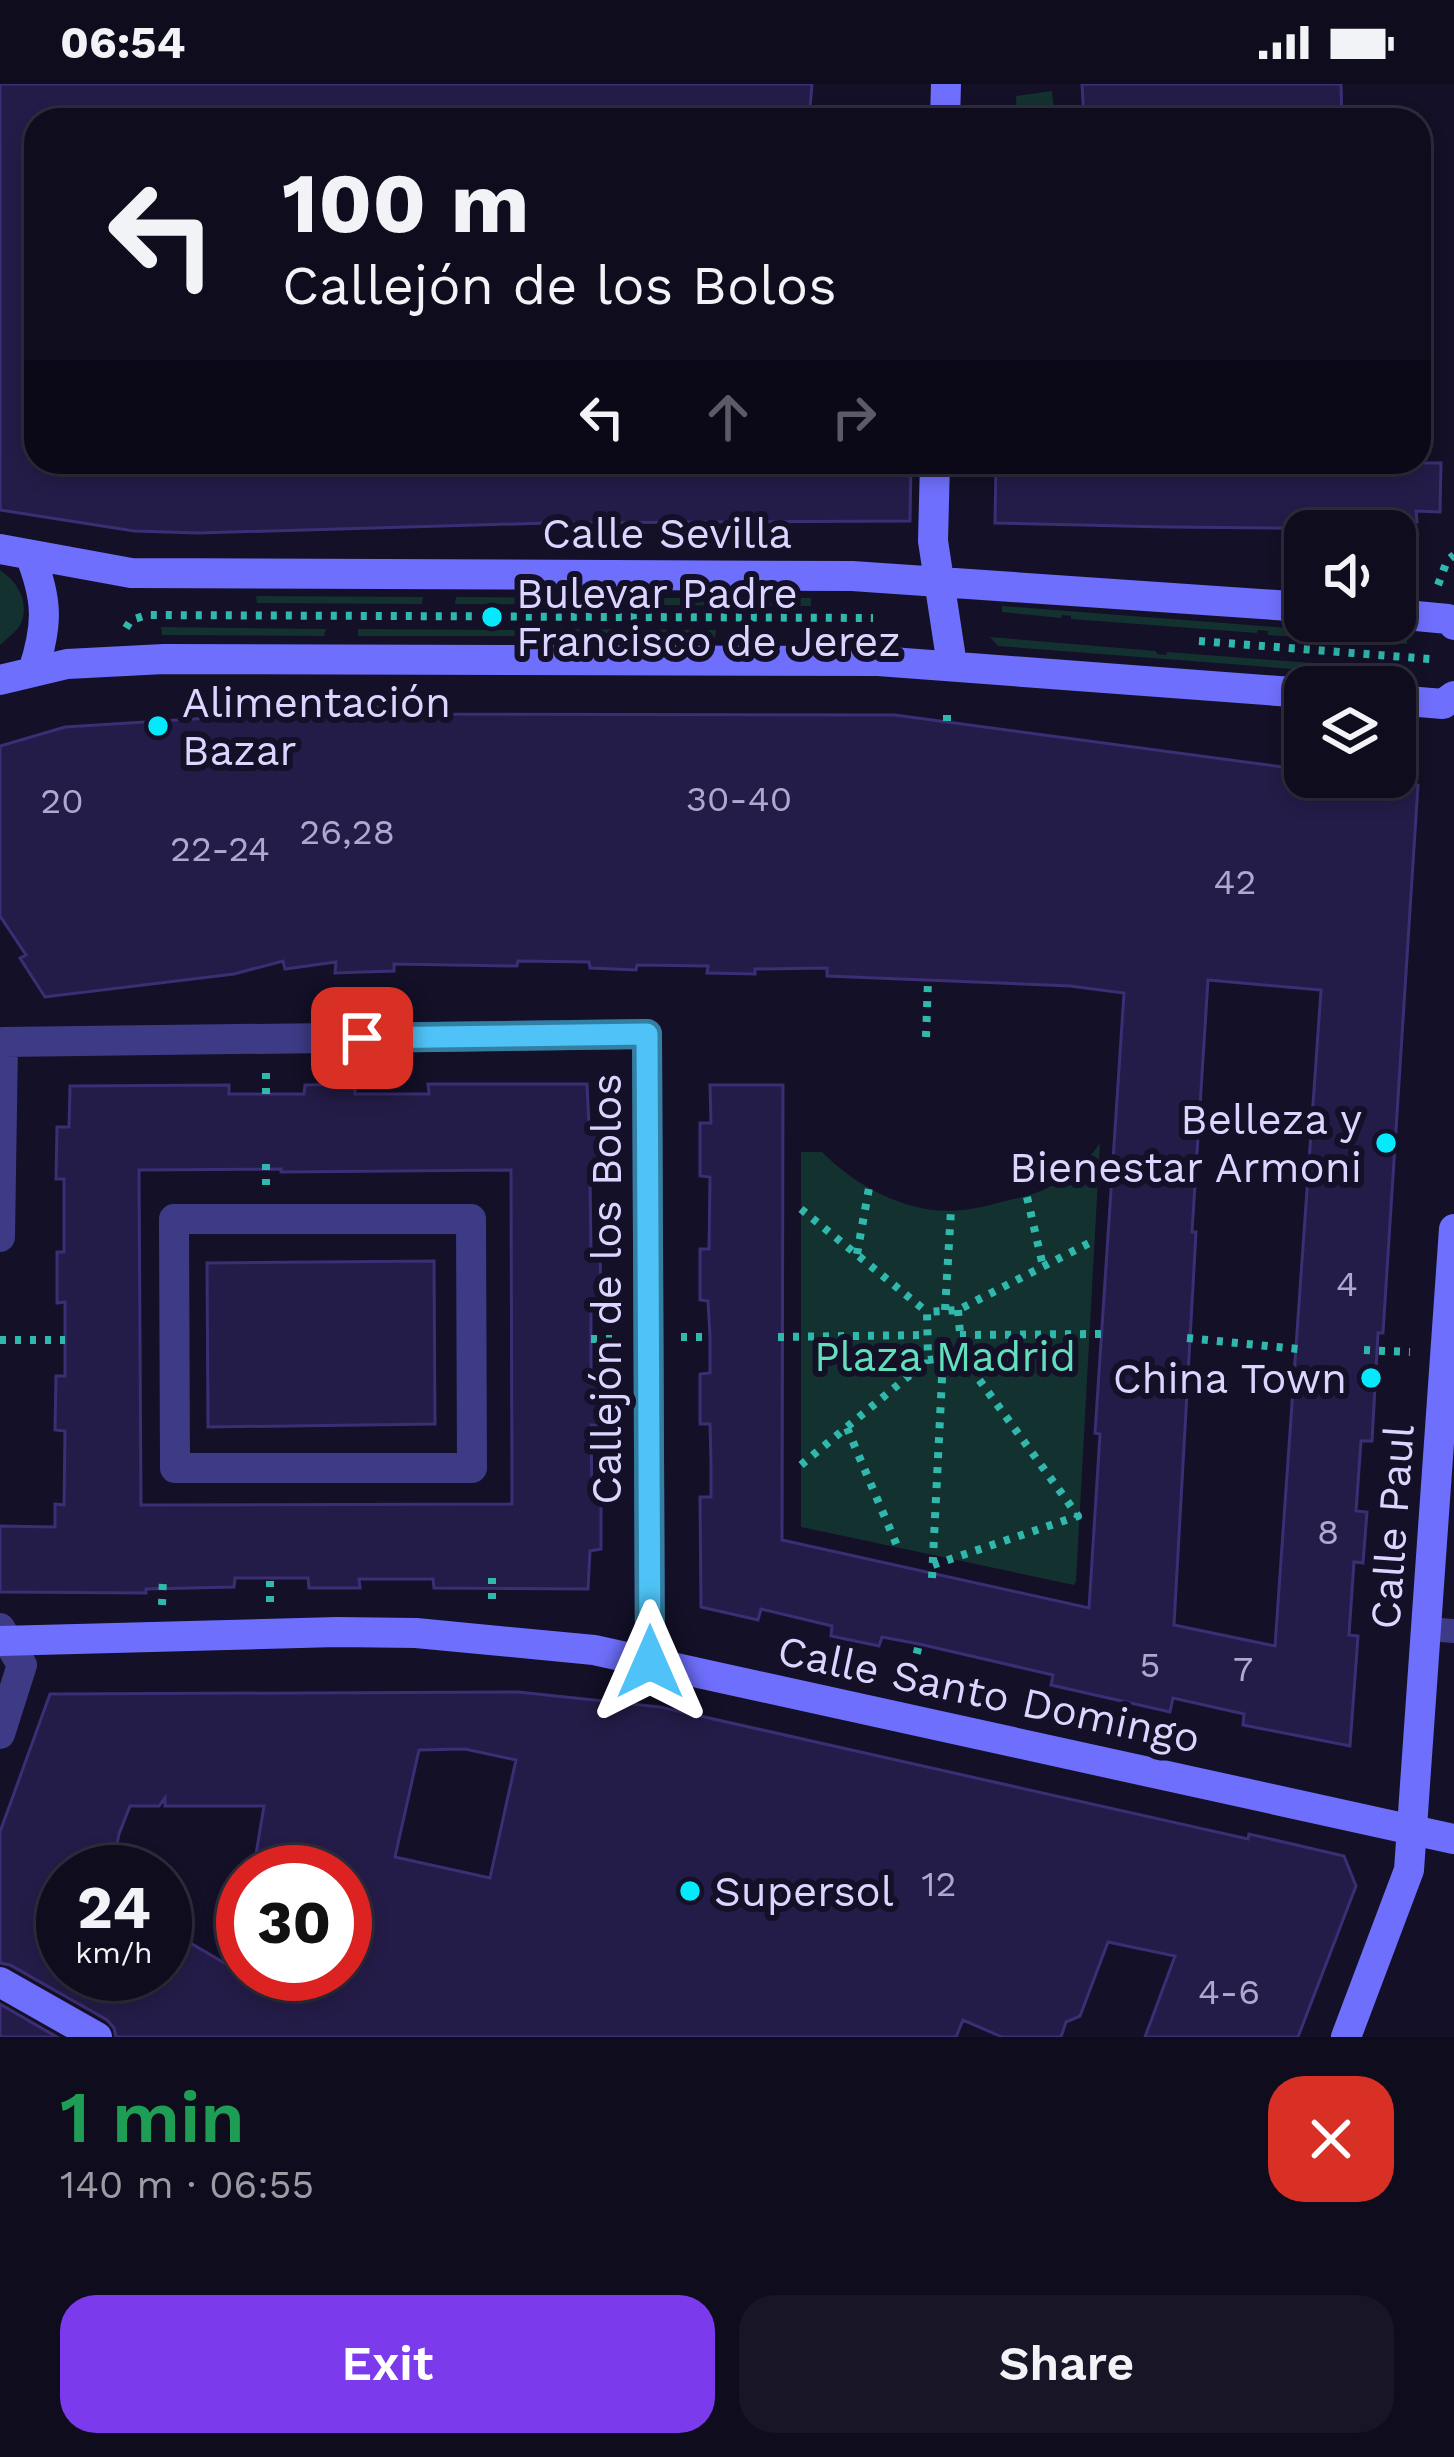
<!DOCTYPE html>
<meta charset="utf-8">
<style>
:root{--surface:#0e0c1d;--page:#171526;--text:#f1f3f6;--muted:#9b9ba4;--line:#2e2c3b;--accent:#7c3aed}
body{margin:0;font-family:"Work Sans",sans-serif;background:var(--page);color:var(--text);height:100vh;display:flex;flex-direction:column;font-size:45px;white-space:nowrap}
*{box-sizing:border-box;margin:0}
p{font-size:39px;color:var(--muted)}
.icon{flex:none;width:66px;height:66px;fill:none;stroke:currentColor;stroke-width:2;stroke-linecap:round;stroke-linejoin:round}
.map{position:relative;height:1953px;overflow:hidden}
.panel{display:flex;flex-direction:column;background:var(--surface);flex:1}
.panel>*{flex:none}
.top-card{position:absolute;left:24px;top:24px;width:1407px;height:366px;border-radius:36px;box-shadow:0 6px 18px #0003,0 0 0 3px var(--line);background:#0e0c1d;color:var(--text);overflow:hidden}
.controls{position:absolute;left:1284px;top:426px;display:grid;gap:24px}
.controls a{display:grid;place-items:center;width:132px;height:132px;border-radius:24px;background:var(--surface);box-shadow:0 6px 18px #0003,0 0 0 3px var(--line);font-size:60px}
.speed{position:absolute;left:36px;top:1761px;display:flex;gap:24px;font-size:60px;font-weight:700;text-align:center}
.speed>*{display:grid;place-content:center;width:156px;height:156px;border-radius:50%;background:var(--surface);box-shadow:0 6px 18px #0003,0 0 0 3px var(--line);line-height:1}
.speed small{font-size:30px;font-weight:400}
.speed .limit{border:18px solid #d22;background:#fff;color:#111}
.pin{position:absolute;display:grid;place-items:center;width:102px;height:102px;color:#fff;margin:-51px;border-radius:24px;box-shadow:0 6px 18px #0006}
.me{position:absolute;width:132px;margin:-66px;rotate:0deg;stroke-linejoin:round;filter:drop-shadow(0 0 9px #0008)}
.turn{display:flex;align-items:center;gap:42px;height:252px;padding:0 60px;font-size:54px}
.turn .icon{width:156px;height:156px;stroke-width:2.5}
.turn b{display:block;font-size:84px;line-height:102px}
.lanes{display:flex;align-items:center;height:114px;padding:0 60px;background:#0003;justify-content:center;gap:60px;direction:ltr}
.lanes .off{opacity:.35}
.round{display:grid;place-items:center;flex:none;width:126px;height:126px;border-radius:36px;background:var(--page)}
.headline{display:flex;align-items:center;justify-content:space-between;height:204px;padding:0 60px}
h1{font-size:72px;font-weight:600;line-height:90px;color:#1e9e55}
.action{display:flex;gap:24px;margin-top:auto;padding:24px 60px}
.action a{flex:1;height:138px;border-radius:36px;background:var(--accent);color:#fff;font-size:48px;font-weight:600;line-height:138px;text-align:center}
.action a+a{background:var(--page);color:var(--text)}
.status{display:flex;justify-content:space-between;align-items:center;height:84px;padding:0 60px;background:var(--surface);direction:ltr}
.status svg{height:33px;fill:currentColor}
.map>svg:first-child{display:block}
.green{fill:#13312f}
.building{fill:#241c48;stroke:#3b2e74;stroke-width:3;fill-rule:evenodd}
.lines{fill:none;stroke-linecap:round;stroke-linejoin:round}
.path{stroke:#31b8ad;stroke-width:8;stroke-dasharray:6 9;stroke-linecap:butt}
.lane{stroke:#3d3b86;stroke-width:24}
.street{stroke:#3d3b86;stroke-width:30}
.secondary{stroke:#6f6ffd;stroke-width:30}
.route-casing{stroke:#337fa1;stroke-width:30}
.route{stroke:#4fc3f7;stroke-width:21}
.poi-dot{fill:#05e9fc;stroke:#131027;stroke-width:4.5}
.labels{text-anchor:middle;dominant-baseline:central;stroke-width:12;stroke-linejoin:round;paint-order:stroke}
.number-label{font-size:36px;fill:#aca8d1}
.street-label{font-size:42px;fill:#dad6ff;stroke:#131027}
.poi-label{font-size:42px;fill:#dad6ff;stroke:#131027;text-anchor:start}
.park-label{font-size:42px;fill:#62dfbd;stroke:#131027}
</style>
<div class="status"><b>06:54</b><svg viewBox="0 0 49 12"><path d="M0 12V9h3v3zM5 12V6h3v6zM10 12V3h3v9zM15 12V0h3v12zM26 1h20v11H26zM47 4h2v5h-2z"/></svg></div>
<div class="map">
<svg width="1454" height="1953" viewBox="0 0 1454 1953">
<rect width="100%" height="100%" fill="#131027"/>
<path class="green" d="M 1052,7 L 1055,36 L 1017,36 L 1016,12 Z
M 0,486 C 17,497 30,518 21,539 C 17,548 7,554 0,561 Z
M 256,512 L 423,513 L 422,520 L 257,519 Z
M 456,513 L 617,514 L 616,521 L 455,520 Z
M 652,514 L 811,514 L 811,522 L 652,521 Z
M 1002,522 L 1407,553 L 1407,560 L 1268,551 L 1268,547 L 1258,546 L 1257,549 L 1071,535 L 1071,532 L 1062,531 L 1061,534 L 1002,528 Z
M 161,543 L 326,545 L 324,552 L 162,551 Z
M 358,545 L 520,546 L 520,552 L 358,552 Z
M 555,545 L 716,546 L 715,554 L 554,552 Z
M 990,553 L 1156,567 L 1157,570 L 1166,571 L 1167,568 L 1352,582 L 1352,585 L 1362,587 L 1363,583 L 1398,586 L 1397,593 L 998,562 Z
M 1100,1059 L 1076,1497 L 1074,1501 L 801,1443 L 801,1068 L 822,1068 C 858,1104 911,1132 963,1126 C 982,1124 1000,1118 1018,1114 C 1049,1108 1082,1086 1100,1059 Z"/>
<path class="building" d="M 0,0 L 812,0 L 809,36 L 36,36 L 36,378 L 911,378 L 910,437 L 548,439 L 198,449 L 134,447 L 0,426 Z
M 1082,0 L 1341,0 L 1342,36 L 1084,36 Z
M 996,378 L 1441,379 L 1440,428 L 1416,427 L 1417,438 L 1403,437 L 1403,445 L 1166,443 L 995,439 Z
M 273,623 L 382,623 L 382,630 L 895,631 L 1305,686 L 1305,693 L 1358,693 L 1418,701 L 1383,1249 L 1378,1249 L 1372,1357 L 1361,1357 L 1356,1427 L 1367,1428 L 1363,1479 L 1354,1478 L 1349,1551 L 1358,1552 L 1350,1662 L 1243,1641 L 1244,1630 L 1173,1614 L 1170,1628 L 1051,1601 L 1053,1591 L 919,1560 L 882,1553 L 879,1562 L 831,1552 L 832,1542 L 761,1525 L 758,1536 L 701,1523 L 700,1413 L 711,1413 L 711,1378 L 710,1340 L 700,1340 L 700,1290 L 710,1289 L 710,1253 L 708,1217 L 700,1216 L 700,1165 L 709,1165 L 710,1093 L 700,1092 L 700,1039 L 711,1039 L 710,1001 L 783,1001 L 782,1456 L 1089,1524 L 1100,1350 L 1095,1349 L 1124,909 L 1070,902 L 827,892 L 827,884 L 755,885 L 755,890 L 707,889 L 708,882 L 637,881 L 636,886 L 590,884 L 589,878 L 518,877 L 517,882 L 394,880 L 394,887 L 335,889 L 336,878 L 285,885 L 283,877 L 234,890 L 45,913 L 20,874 L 26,871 L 0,832 L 0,662 L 65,643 L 274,630 ZM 1208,896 L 1321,906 L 1275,1562 L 1174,1541 L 1196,1148 L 1192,1148 Z
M 355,1000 L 355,1010 L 429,1010 L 428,1000 L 587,1000 L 589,1041 L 600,1040 L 600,1092 L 590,1092 L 591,1166 L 600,1166 L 601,1218 L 591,1218 L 591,1292 L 600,1293 L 600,1342 L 591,1341 L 592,1415 L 601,1415 L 601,1465 L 590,1467 L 588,1505 L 434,1504 L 433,1495 L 359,1495 L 360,1504 L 309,1504 L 308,1494 L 235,1494 L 234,1503 L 146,1505 L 146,1509 L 0,1508 L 0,1442 L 55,1443 L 55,1420 L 64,1421 L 65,1347 L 55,1346 L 56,1292 L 65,1292 L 65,1218 L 57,1219 L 57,1168 L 64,1168 L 64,1095 L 56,1095 L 57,1043 L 69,1043 L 70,1002 L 229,1001 L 229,1010 L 304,1010 L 305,1001 ZM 281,1085 L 281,1088 L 511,1086 L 512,1420 L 141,1421 L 139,1086 Z
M 434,1177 L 435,1340 L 208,1343 L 207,1179 Z
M 518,1608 L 660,1623 L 1248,1755 L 1249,1750 L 1344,1772 L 1356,1802 L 1298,1953 L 1145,1953 L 1175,1872 L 1108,1858 L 1080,1932 L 1066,1938 L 1061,1953 L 1002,1953 L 963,1936 L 956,1953 L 116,1953 L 114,1944 L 107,1936 L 10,1881 L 0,1879 L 0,1748 L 50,1610 ZM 465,1665 L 516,1676 L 490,1794 L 395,1773 L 419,1666 ZM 165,1714 L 165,1722 L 264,1722 L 253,1788 L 345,1788 L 345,1890 L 243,1890 L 165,1844 L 165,1890 L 63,1890 L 63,1788 L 106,1788 L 114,1775 L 119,1750 L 130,1722 L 159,1722 Z
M 0,1920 L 57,1953 L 0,1953 Z"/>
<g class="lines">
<path class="path" d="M 1438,501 L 1447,477 L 1454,471
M 126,544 L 131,536 L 147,531 L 873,534
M 1199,557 L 1430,575 L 1430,569
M 947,637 L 947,628
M 926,953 L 928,896
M 266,1010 L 266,987
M 266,1080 L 266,1104
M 1027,1113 L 1043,1182
M 801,1125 L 927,1228
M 857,1170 L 869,1104
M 945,1226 L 951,1126
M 958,1226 L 962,1272 L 928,1276 L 927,1228 L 958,1226 L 1095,1156
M 960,1251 L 1102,1250
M 681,1253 L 710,1253
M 778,1253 L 928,1251
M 1187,1254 L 1298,1265
M 591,1255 L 612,1255
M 0,1256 L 65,1256
M 1364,1266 L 1410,1268
M 847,1344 L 898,1464
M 801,1381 L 928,1276
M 933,1481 L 1078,1432 L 962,1272
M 492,1494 L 492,1523
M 932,1494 L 943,1274
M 270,1518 L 270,1494
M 162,1521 L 163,1493
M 910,1599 L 919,1560"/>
<path class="lane" d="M 1427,1545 L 1454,1547"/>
<path class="street" d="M 174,1135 L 471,1135 L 472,1384 L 175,1384 Z
M 0,1153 L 3,958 L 647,950 L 650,1578
M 0,1544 L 22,1581 L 0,1650"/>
<path class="secondary" d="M 945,36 L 946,0
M 935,378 L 933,457 L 952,581
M 0,465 L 131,489 L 852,492 L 1305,523
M 30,471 C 48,516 48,541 33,587
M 1395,530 L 1448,535 L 1454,541
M 0,596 L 67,580 L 164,575 L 878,577 L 1305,609
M 1395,616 L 1443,620 L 1454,612
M 0,1557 L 337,1548 L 416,1549 L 594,1566 L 1454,1755
M 0,1898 L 97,1953
M 1346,1953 L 1409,1786 L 1454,1145"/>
</g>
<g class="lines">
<defs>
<path id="route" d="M 362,954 L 647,950 L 650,1578"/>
</defs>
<use href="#route" class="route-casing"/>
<use href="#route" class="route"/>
</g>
<g class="poi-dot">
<circle cx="492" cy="533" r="12"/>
<circle cx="158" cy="642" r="12"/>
<circle cx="1386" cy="1059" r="12"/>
<circle cx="1371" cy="1294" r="12"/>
<circle cx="690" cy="1807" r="12"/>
</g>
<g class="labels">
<g class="number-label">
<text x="739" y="715">30-40</text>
<text x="62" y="717">20</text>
<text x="347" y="748">26,28</text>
<text x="220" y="765">22-24</text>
<text x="1235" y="798">42</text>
<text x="1347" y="1200">4</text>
<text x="1328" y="1448">8</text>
<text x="1150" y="1581">5</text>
<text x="1243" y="1585">7</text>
<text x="939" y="1800">12</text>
<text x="1229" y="1908">4-6</text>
</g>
<g class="street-label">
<text x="667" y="449">Calle Sevilla</text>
<text transform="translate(606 1205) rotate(-90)">Callejón de los Bolos</text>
<text transform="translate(1392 1443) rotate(-86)">Calle Paul</text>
<text transform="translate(989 1610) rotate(12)">Calle Santo Domingo</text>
</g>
<g class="poi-label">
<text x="516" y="509">Bulevar Padre<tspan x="516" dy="48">Francisco de Jerez</tspan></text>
<text x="182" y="618">Alimentación<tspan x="182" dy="48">Bazar</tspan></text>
<text x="1362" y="1035" text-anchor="end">Belleza y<tspan x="1362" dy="48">Bienestar Armoni</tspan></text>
<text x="1347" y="1294" text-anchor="end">China Town</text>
<text x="714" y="1807">Supersol</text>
</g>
<g class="park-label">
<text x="945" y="1272">Plaza Madrid</text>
</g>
</g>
</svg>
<div class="controls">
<a><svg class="icon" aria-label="sound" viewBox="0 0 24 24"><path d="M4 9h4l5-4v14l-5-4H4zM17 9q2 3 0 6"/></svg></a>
<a><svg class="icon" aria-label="layers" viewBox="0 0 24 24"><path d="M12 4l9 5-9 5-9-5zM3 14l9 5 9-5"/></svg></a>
</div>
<div class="speed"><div>24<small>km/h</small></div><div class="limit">30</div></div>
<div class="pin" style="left:362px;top:954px;background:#d93025"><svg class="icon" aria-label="arrive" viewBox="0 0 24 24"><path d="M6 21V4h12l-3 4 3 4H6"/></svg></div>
<svg class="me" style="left:650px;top:1578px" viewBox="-20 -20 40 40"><path d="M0-17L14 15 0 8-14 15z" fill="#4fc3f7" stroke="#fff" stroke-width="4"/></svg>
<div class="top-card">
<div class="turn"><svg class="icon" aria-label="left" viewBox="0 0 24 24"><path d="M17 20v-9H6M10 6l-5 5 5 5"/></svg><div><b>100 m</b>Callejón de los Bolos</div></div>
<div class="lanes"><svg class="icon" aria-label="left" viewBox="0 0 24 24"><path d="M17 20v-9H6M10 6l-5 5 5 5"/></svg><svg class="icon off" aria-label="ahead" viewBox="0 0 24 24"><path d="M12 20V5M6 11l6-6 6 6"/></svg><svg class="icon off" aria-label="right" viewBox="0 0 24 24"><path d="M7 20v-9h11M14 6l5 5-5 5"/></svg></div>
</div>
</div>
<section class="panel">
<div class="headline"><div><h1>1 min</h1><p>140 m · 06:55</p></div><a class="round" style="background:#d93025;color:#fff"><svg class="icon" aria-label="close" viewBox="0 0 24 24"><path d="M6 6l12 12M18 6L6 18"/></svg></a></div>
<div class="action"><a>Exit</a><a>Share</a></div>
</section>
